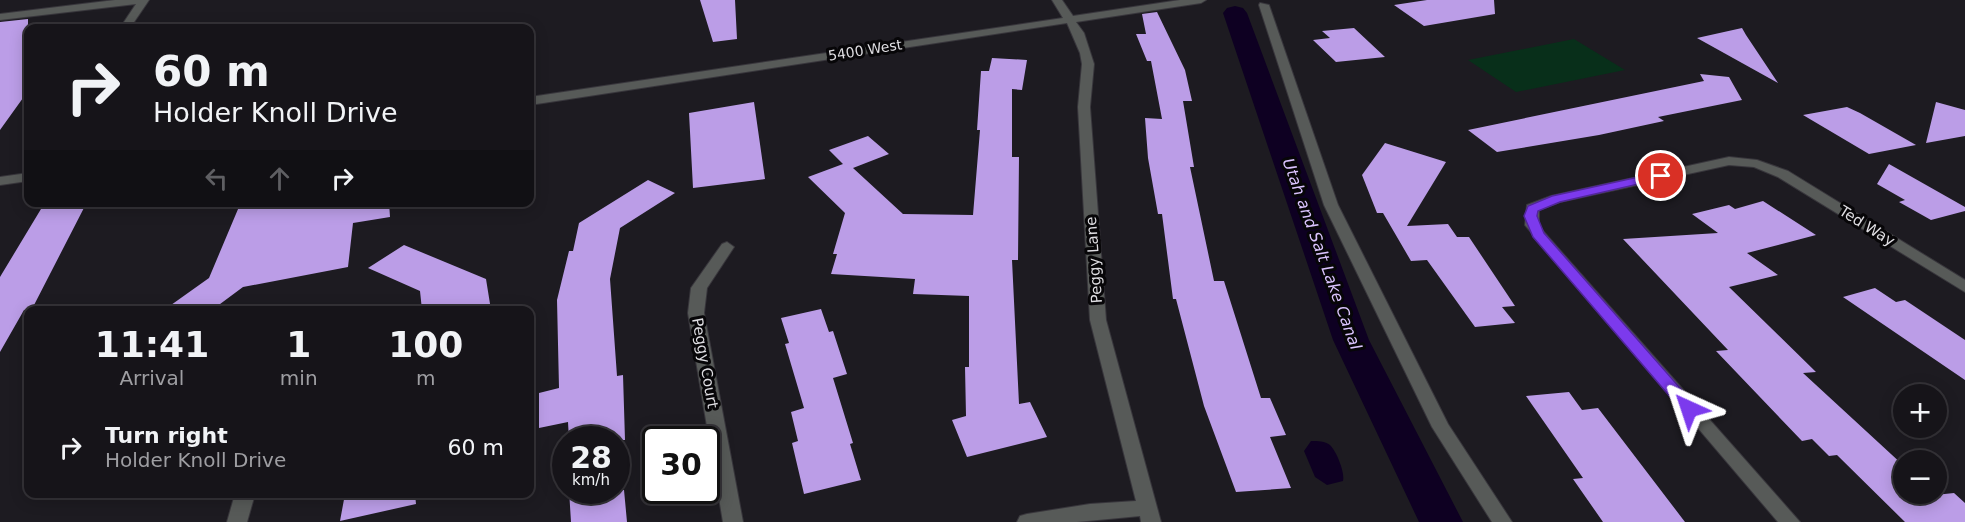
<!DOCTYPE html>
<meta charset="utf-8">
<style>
:root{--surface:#161419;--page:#232126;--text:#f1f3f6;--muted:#9e9ea2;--line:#353338}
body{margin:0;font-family:"DejaVu Sans",sans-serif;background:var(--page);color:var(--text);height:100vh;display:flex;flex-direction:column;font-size:22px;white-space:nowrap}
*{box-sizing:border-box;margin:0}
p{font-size:20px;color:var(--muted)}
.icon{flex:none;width:33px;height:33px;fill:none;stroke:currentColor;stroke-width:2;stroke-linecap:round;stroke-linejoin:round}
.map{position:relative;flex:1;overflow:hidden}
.side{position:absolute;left:24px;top:306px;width:510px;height:192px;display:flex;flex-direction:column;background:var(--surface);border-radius:12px;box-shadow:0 3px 15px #0003,0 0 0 2px var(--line)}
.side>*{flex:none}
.banner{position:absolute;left:24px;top:24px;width:510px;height:183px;border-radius:12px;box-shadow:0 3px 15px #0003,0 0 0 2px var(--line);background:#161419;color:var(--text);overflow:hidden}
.controls{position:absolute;left:1893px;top:384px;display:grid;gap:12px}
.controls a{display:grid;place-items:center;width:54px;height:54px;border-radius:50%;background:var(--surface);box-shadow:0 3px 15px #0003,0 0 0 2px var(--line);font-size:30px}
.speed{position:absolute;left:552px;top:426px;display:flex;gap:12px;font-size:30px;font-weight:700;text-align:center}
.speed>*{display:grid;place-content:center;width:78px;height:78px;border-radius:50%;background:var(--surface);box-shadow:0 3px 15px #0003,0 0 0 2px var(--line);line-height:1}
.speed small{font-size:15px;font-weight:400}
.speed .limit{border:3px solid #111;border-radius:9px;background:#fff;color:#111}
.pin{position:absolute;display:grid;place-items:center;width:51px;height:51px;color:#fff;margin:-26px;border:3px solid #fff;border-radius:50%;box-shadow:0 2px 6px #0007}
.me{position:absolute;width:66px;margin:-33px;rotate:318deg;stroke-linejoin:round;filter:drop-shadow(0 0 4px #0008)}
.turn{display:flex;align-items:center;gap:21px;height:126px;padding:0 30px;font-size:27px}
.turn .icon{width:78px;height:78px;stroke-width:2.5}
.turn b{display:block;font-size:42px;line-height:51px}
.lanes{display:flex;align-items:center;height:57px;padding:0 30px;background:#0003;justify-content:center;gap:30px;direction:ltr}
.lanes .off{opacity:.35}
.eta{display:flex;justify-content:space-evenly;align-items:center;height:102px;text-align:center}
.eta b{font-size:36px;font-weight:600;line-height:42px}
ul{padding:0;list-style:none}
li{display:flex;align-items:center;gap:18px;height:78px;padding:0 30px}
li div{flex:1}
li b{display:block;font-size:22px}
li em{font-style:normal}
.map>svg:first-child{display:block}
.green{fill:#082f1a}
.water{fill:#0e0022}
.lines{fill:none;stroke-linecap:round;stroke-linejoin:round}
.canal{fill:#0e0022;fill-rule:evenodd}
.building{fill:#bb9de7}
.minor-casing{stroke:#38363c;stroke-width:2}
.minor{fill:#575a58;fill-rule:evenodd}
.route{fill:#7c3aed;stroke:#51269a;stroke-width:1.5}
.labels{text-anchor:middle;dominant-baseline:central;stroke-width:6;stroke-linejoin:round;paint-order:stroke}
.far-street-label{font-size:14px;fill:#dfdee2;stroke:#070608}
.street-label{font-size:15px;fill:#dfdee2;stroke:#070608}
.water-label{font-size:16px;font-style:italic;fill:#dac3fd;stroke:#070608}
</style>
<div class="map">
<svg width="1965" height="522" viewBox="0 0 1965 522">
<rect width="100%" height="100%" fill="#1d1b21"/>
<path class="green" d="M 1574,39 L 1625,70 L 1516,92 L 1468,60 Z"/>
<path class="water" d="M 1311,441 C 1318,441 1325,441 1330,445 C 1337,452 1345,473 1343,481 L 1327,485 L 1315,477 L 1304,451 Z"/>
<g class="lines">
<path class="canal" d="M 1235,6 L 1243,8 L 1247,13 L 1369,340 L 1463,522 L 1419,522 L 1333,340 L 1223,13 L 1227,8 Z"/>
</g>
<path class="building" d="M 700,0 L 735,0 L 737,39 L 713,42 Z
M 1427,0 L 1494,0 L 1495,14 L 1424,26 L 1394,5 Z
M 1157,12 L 1185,70 L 1192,101 L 1183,101 L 1194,167 L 1190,167 L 1214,281 L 1224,281 L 1261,398 L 1270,398 L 1286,435 L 1270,437 L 1291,488 L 1236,492 L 1204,406 L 1176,299 L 1173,299 L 1162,214 L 1158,214 L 1148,158 L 1145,118 L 1162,119 L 1151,61 L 1147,61 L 1136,34 L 1146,34 L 1142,14 Z
M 28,19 L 28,91 L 0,130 L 0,22 Z
M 1354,28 L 1385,57 L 1336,62 L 1313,40 L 1330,38 L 1322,31 Z
M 1742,28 L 1746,35 L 1778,83 L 1697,38 Z
M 992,58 L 1027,60 L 1022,90 L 1012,89 L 1012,157 L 1019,157 L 1018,260 L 1012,260 L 1019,404 L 1030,402 L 1047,437 L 967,457 L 952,420 L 966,416 L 965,367 L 969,367 L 969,296 L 913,294 L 915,279 L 831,274 L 837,254 L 833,254 L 845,213 L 808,177 L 843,164 L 829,150 L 868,136 L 889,154 L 853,168 L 903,214 L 973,215 L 980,130 L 977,130 L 981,71 L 989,71 Z
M 1700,74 L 1729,77 L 1742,100 L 1658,117 L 1664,121 L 1599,135 L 1497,152 L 1468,130 L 1704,81 Z
M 754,102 L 765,179 L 693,188 L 689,113 Z
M 1936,102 L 1965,110 L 1965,136 L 1926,143 Z
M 1847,107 L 1860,113 L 1916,145 L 1869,154 L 1803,115 Z
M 1385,143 L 1446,162 L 1407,226 L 1448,224 L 1457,237 L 1469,237 L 1515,306 L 1502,307 L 1515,323 L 1475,327 L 1427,260 L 1411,261 L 1383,213 L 1377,213 L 1362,175 Z
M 1889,164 L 1965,207 L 1965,211 L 1931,220 L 1899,202 L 1905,200 L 1877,184 Z
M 648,180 L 675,193 L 620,228 L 610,279 L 617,376 L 623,375 L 625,440 L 569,440 L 568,422 L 539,428 L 539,393 L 559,388 L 557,300 L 569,251 L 573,251 L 579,223 Z
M 1763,201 L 1816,235 L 1747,253 L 1778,275 L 1729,287 L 1816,372 L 1803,373 L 1904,466 L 1904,494 L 1935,495 L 1954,493 L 1965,503 L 1965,522 L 1905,522 L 1837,455 L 1829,456 L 1812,439 L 1802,441 L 1716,351 L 1728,350 L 1623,239 L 1718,233 L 1692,214 L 1729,205 L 1735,209 Z
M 87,202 L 32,309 L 24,310 L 0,352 L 0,277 L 41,209 Z
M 241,202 L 389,202 L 390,217 L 353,223 L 348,267 L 243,287 L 212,310 L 164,310 L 209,278 Z
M 404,245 L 486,279 L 491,310 L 422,310 L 420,291 L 368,268 Z
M 1875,288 L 1896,302 L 1905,300 L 1965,340 L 1965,380 L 1843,297 Z
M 821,309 L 829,332 L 833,331 L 847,374 L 833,378 L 853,443 L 850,444 L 861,480 L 804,494 L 792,443 L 798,441 L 791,412 L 804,408 L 785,344 L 789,343 L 781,318 Z
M 1569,392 L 1582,410 L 1598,408 L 1685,522 L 1603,522 L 1573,479 L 1583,478 L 1526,396 Z
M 569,490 L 624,490 L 627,522 L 571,522 Z
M 345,494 L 415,494 L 416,504 L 340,521 Z"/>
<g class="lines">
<defs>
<path id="minor" d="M 115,0 L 149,0 L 130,28 L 120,28 L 136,4 L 0,20 L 0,14 Z
M 1052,0 L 1062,0 L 1073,16 L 1180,0 L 1206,0 L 1201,3 L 1076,22 L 1084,33 L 1094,64 L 1090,107 L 1106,320 L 1161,522 L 1141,522 L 1140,516 L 1077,522 L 1017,522 L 1020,516 L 1027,514 L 1090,504 L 1136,501 L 1090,320 L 1078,107 L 1082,64 L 1080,53 L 1067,23 L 530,105 L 530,97 L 1063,18 Z
M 1260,3 L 1269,5 L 1338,205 L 1448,424 L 1512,522 L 1492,522 L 1432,427 L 1324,205 L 1259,5 Z
M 1729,157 L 1757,160 L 1788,171 L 1965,280 L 1965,292 L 1778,177 L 1754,167 L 1729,165 L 1560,202 L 1539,210 L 1539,225 L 1543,231 L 1800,522 L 1778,522 L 1525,225 L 1527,205 L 1551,196 Z
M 28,173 L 28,181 L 0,185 L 0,177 Z
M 727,242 L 734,247 L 707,288 L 704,313 L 743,522 L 723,522 L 688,313 L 691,288 L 722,244 Z
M 235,494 L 255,494 L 247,522 L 227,522 Z"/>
</defs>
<use href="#minor" class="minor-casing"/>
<use href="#minor" class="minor"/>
</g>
<path class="route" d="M 1661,172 L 1665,173 L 1665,178 L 1560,202 L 1538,211 L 1537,216 L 1544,233 L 1695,405 L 1697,409 L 1689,415 L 1684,413 L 1533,237 L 1524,216 L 1528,206 L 1552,196 Z"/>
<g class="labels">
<g class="far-street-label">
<text transform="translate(865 50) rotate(-9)">5400 West</text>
</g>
<g class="street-label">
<text transform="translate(1867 226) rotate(32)">Ted Way</text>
<text transform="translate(1094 260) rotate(-94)">Peggy Lane</text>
<text transform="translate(705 363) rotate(80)">Peggy Court</text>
</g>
<g class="water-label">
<text transform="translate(1322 254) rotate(70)">Utah and Salt Lake Canal</text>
</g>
</g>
</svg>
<div class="controls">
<a>+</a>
<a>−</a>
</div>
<div class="speed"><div>28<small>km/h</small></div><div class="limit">30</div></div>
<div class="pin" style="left:1661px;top:176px;background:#d93025"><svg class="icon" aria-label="arrive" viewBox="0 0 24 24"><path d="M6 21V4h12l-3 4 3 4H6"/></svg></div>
<svg class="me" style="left:1689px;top:409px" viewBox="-20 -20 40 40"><path d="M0-17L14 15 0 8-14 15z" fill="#7c3aed" stroke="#fff" stroke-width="4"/></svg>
<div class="banner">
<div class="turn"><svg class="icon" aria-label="right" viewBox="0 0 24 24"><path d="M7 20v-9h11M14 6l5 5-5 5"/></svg><div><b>60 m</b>Holder Knoll Drive</div></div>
<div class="lanes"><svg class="icon off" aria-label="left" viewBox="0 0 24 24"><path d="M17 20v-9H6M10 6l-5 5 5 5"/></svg><svg class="icon off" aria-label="ahead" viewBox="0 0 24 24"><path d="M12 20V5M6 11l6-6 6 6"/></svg><svg class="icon" aria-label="right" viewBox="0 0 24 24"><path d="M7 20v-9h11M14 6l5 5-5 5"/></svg></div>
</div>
<section class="side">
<div class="eta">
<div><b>11:41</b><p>Arrival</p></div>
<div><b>1</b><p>min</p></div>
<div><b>100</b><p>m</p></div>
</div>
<ul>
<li><svg class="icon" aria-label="right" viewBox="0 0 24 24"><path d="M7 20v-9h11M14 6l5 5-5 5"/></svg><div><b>Turn right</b><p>Holder Knoll Drive</p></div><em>60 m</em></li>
</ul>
</section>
</div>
